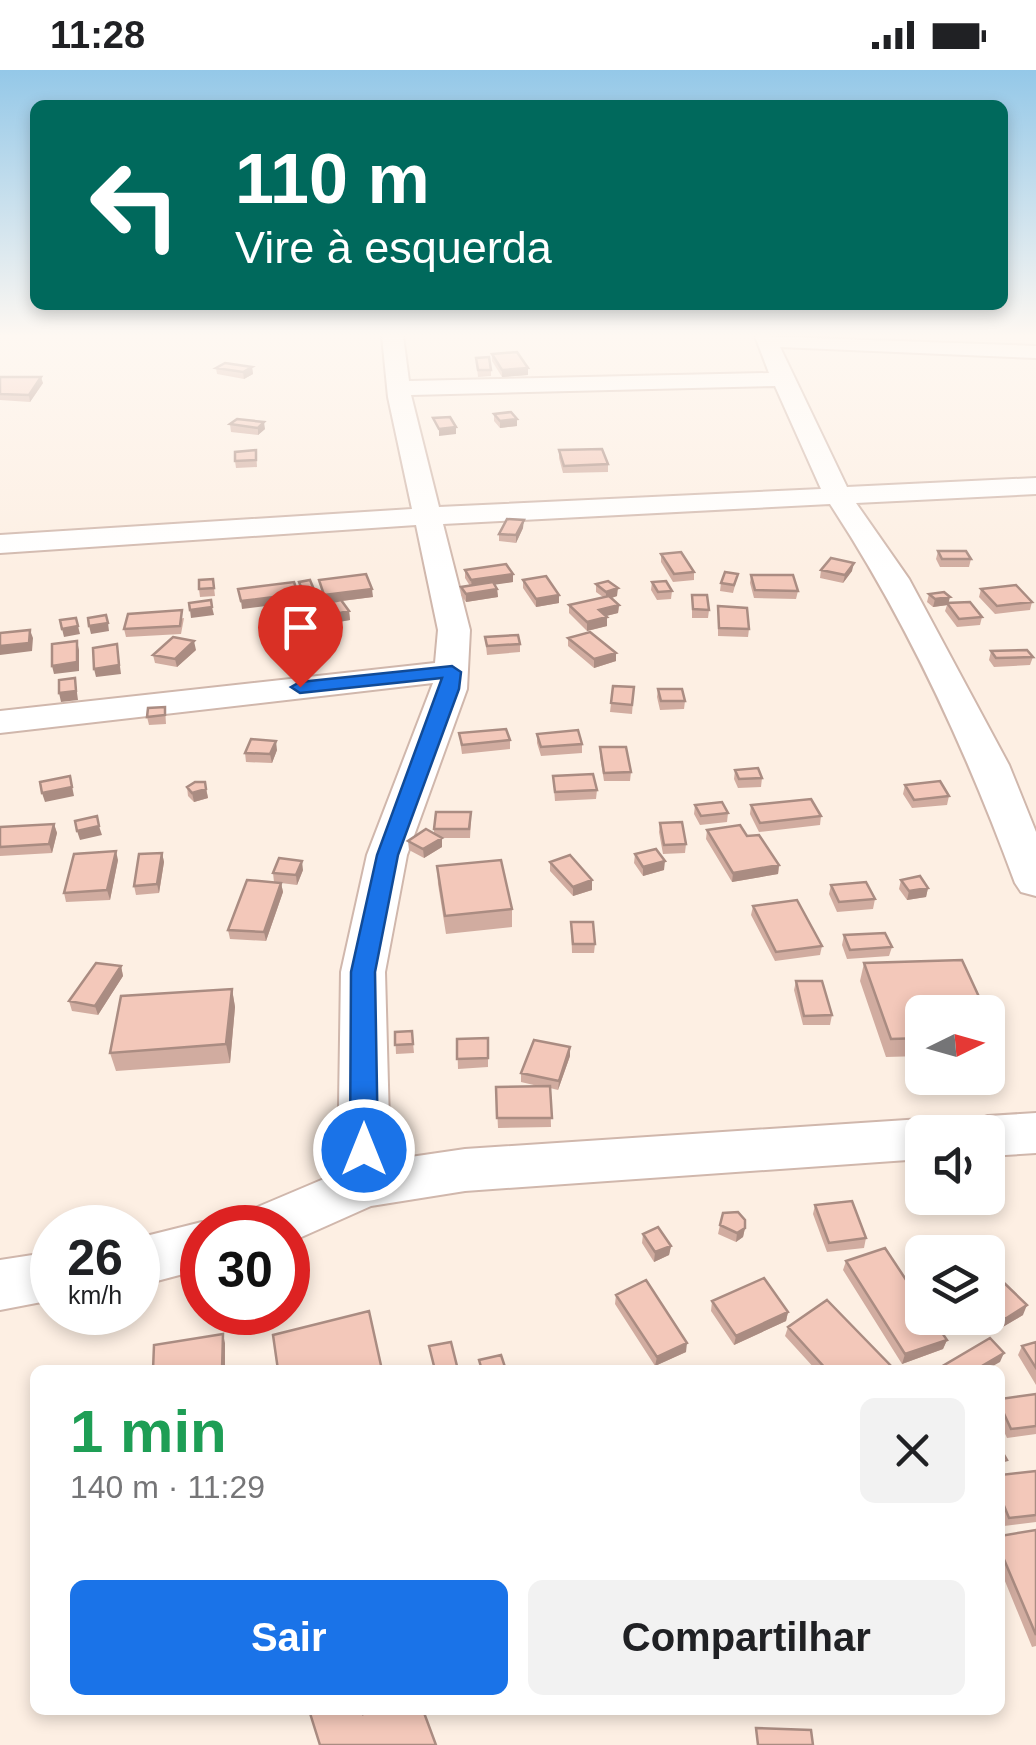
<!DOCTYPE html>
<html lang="pt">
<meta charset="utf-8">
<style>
:root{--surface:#fff;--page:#f2f2f2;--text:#202124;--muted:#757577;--accent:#1a73e8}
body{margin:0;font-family:Helvetica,sans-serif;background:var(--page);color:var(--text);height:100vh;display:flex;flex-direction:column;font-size:38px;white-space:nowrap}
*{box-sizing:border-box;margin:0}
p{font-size:32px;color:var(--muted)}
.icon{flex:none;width:55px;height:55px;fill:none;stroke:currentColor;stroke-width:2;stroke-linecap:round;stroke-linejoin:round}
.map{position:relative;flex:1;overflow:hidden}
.panel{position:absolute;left:30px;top:1295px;width:975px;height:350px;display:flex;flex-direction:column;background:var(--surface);border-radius:15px;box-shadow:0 5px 15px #0003}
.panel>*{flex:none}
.banner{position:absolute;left:30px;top:30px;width:978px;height:210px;border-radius:15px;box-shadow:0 5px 15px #0003;background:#00695c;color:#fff;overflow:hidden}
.needle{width:65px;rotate:85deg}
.buttons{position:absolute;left:905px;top:925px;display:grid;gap:20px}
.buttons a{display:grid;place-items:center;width:100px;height:100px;border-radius:15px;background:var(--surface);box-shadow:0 5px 15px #0003;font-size:50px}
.speed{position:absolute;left:30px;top:1135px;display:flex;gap:20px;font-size:50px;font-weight:700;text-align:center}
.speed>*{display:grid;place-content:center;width:130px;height:130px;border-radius:50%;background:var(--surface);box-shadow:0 5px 15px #0003;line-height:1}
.speed small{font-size:25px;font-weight:400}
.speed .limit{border:15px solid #d22;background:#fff;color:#111}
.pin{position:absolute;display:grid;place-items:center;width:85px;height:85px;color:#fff;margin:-102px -42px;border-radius:50% 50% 50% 0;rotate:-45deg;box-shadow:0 0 10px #0007}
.pin .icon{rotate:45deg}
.me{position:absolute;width:110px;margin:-55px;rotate:0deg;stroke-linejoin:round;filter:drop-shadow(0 0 8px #0008)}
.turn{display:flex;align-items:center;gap:35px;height:210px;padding:0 40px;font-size:45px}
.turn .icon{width:130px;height:130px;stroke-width:2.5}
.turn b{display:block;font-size:70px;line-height:85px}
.round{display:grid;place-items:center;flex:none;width:105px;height:105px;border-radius:15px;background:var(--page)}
.overview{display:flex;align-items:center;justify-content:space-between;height:170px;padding:0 40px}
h1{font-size:60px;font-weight:600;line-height:75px;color:#1e9e55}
.button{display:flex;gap:20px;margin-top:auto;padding:20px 40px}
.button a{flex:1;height:115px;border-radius:15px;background:var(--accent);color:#fff;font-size:40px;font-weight:600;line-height:115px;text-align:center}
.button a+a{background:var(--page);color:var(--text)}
.status{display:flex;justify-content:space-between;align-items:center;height:70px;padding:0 50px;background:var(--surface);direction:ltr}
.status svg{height:28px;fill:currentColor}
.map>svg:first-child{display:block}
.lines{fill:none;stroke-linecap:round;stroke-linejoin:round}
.minor-casing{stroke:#d0b7ac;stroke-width:4}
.minor{fill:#fff;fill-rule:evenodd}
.wall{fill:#d1aca0}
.shaded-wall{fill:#aa8c82}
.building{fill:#f3c8ba;stroke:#aa8c82;stroke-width:2.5}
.route{fill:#1a73e8;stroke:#114b97;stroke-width:2.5}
</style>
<div class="status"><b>11:28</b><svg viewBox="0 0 49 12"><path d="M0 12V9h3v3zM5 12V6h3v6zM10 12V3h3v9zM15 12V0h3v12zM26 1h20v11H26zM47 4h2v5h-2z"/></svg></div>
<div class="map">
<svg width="1036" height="1675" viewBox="0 0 1036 1675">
<rect width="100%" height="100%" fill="#fdefe3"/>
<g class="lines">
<defs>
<path id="minor" d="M 382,266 L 403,266 L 409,311 L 769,303 L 755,266 L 1036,276 L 1036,288 L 780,277 L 847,417 L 1036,408 L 1036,424 L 856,433 L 909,509 L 1009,695 L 1036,762 L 1036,826 L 1021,822 L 1015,813 C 966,680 908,553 830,434 L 443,454 L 470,560 L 467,619 L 407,785 L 385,902 L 390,1090 L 465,1079 L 922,1049 L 940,1055 L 944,1062 L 922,1062 L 922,1089 L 465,1121 L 371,1136 L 288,1173 L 288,1158 L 238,1158 L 246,1142 L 338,1103 L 341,902 L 367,785 L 433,613 L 0,663 L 0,641 L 435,593 L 438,560 L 416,455 L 0,483 L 0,465 L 412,439 L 388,327 ZM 775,316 L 821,419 L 439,437 L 411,325 Z
M 1036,1043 L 1036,1083 L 988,1086 L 988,1062 L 964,1062 L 970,1052 L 988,1046 Z
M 202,1152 L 216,1158 L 202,1158 L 202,1199 L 138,1216 L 138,1168 Z
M 52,1182 L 52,1230 L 0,1240 L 0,1190 Z"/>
</defs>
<use href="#minor" class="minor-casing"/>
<use href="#minor" class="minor"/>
</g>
<path class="wall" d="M 492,284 L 528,298 L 528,305 L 502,307 L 492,291 Z
M 476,288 L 491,300 L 491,306 L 478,307 Z
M 252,297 L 253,304 L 244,309 L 217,304 L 216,298 Z
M 0,307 L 43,313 L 30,332 L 0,330 Z
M 494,344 L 517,356 L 500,358 L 494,351 Z
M 230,354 L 265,359 L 258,365 L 231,362 Z
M 256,380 L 257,397 L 236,398 L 235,391 Z
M 559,380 L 608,394 L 608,402 L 563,403 L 559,388 Z
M 523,458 L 516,473 L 499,471 L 499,464 Z
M 938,481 L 971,489 L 969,497 L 940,497 L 936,489 Z
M 661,484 L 694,502 L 694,510 L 673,512 L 661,492 Z
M 465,500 L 513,504 L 513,512 L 494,514 L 497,519 L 498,527 L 466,532 L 461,525 L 461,517 L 470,516 L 465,508 Z
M 821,500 L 852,501 L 843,513 L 820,508 Z
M 738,504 L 733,523 L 720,521 L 721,513 Z
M 751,505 L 798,521 L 796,529 L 754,528 L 750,513 Z
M 213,509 L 215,526 L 200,527 L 199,519 Z
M 319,510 L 373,527 L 342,531 L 349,541 L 350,550 L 327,554 L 319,544 L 318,535 L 325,533 Z
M 523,510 L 559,533 L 536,537 L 523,518 Z
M 652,512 L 672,521 L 671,529 L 657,530 L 651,520 Z
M 596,514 L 617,526 L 611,528 L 619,535 L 618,543 L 606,546 L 607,556 L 587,561 L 569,543 L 569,535 L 603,527 L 596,522 Z
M 981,519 L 1032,532 L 1030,540 L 995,544 L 979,527 Z
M 929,524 L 982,547 L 980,555 L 957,557 L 945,541 L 947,535 L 933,537 L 927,532 Z
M 692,525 L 709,540 L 708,548 L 692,548 Z
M 718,536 L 749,559 L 748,567 L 718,566 Z
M 184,548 L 181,564 L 126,567 L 124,559 Z
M 485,567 L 520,574 L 520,582 L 487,585 Z
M 273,568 L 319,582 L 281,590 L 274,576 Z
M 568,568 L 616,583 L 616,591 L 594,598 L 568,576 Z
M 196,580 L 177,597 L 155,593 L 153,585 Z
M 991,581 L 1033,587 L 1030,595 L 994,597 L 989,590 Z
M 613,616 L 634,617 L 632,644 L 610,642 Z
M 658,619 L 685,631 L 684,639 L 660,640 L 657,627 Z
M 165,637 L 166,654 L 149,655 L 147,647 Z
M 459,663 L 510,670 L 510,679 L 462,684 Z
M 537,664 L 582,674 L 582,683 L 541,686 L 537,673 Z
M 600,677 L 631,702 L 630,711 L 604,711 L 600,686 Z
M 277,680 L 272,693 L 246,692 L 245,683 Z
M 735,700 L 762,708 L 761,717 L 738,718 L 734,709 Z
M 553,706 L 597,720 L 596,729 L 555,731 Z
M 205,712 L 208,728 L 194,732 L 188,726 L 187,717 Z
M 905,715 L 949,726 L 947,735 L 912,738 L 903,724 Z
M 695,735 L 728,743 L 727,752 L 700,755 L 694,744 Z
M 751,735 L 821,746 L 820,755 L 759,762 L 750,744 Z
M 471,751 L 470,768 L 442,768 L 442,777 L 424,788 L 409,780 L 408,771 L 434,764 L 434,759 Z
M 660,753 L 686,774 L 685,783 L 663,784 L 659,762 Z
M 54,754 L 57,763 L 52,783 L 0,786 L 0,757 Z
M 707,760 L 747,766 L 779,795 L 778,804 L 732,812 L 706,769 Z
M 162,783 L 164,792 L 159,823 L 136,825 L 134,816 Z
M 635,784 L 664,800 L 643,806 L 634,793 Z
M 118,790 L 110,830 L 66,832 L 64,823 Z
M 550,792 L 592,820 L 573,826 L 550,801 Z
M 437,796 L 512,839 L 512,857 L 446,864 L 438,814 Z
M 303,800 L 297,815 L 281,813 L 283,822 L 266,871 L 230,869 L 228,860 L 274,812 L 273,803 Z
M 901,810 L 928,818 L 926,827 L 907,830 L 899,819 Z
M 831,815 L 875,829 L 873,839 L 837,842 L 829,824 Z
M 753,836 L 822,876 L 820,885 L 775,891 L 751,845 Z
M 571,852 L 595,874 L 594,883 L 572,883 Z
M 844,865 L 892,877 L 889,886 L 847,889 L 842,875 Z
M 864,893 L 922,942 L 922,986 L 886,987 L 860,911 Z
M 121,896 L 123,906 L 98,945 L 72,941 L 69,931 Z
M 796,911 L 832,945 L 830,955 L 803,955 L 794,920 Z
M 232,919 L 235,937 L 230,993 L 116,1001 L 110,983 Z
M 988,946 L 996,966 L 990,984 L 988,984 Z
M 412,961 L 414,983 L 396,984 L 395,962 Z
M 488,968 L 488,997 L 458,999 L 457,969 Z
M 570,986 L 558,1020 L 550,1018 L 551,1057 L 498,1058 L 496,1017 L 538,1016 L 521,1012 L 521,1003 Z
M 815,1135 L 866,1168 L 864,1178 L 827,1182 L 813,1144 Z
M 720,1155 L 745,1158 L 743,1167 L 736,1172 L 718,1164 Z
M 643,1164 L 671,1176 L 669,1185 L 654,1192 L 642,1173 Z
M 846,1191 L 947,1270 L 943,1279 L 902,1294 L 843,1200 Z
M 988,1218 L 1023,1245 L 1001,1258 L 988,1245 Z
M 616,1225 L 686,1282 L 655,1296 L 615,1234 Z
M 712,1231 L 788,1242 L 786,1251 L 734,1275 L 711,1241 Z
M 788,1257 L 895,1300 L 816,1300 L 785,1266 Z
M 1036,1272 L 1036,1315 L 1018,1285 L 1022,1276 Z
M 1036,1324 L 1036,1364 L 1007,1368 L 1000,1353 L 1000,1329 Z
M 1036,1401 L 1036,1452 L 1004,1456 L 1000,1446 L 1000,1405 Z
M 1036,1460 L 1036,1576 L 1032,1577 L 1000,1499 L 1000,1466 Z"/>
<path class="shaded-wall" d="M 252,297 L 253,304 L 244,309 L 243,302 Z
M 528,298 L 528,305 L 502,307 L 502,300 Z
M 41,307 L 43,313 L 30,332 L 29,325 Z
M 517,349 L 517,356 L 500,358 L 500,351 Z
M 264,352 L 265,359 L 258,365 L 258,358 Z
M 456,357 L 456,364 L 439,366 L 439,359 Z
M 524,450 L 523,458 L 516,473 L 516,465 Z
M 854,493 L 852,501 L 843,513 L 845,505 Z
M 513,504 L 513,512 L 472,518 L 471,510 Z
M 618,518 L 617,526 L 606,530 L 606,522 Z
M 372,519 L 373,527 L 325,533 L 324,525 Z
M 497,519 L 498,527 L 466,532 L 466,524 Z
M 315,522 L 316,530 L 305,532 L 304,524 Z
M 298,524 L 299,532 L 242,539 L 241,531 Z
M 559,525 L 559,533 L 536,537 L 536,529 Z
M 950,527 L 948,535 L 933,537 L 935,529 Z
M 619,535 L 618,543 L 598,548 L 599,540 Z
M 212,537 L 214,545 L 191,548 L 190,540 Z
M 349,541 L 350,550 L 327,554 L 326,546 Z
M 607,547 L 607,556 L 587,561 L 587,552 Z
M 108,553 L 109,561 L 91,564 L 89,556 Z
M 78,556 L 80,564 L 64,567 L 62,559 Z
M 30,560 L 33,568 L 32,581 L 0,585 L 0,576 Z
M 77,571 L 79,580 L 79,601 L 54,604 L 52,596 Z
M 194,571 L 196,580 L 177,597 L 175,589 Z
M 318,573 L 319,582 L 281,590 L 280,581 Z
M 117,574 L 121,604 L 96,607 L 94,599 Z
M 616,583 L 616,591 L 594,598 L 594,589 Z
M 75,608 L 78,630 L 61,632 L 59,623 Z
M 276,671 L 277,680 L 272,693 L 270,684 Z
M 70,706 L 74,726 L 45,732 L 42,723 Z
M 206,719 L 208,728 L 194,732 L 192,723 Z
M 54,754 L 57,763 L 52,783 L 49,774 Z
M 99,756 L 102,765 L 80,770 L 77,761 Z
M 442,768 L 442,777 L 424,788 L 423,779 Z
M 116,781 L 118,790 L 110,830 L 107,820 Z
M 162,783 L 164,792 L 159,823 L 157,814 Z
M 302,791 L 303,800 L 297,815 L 296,805 Z
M 665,791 L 664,800 L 643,806 L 643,797 Z
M 779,795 L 778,804 L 732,812 L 733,803 Z
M 592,810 L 592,820 L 573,826 L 573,817 Z
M 281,813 L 283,822 L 266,871 L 264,862 Z
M 928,818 L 926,827 L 907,830 L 909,821 Z
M 121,896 L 123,906 L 98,945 L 95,936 Z
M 232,919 L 235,937 L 230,993 L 226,974 Z
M 570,977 L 570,986 L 558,1020 L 559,1011 Z
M 745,1158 L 743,1167 L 736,1172 L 737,1163 Z
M 671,1176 L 669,1185 L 654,1192 L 655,1182 Z
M 1027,1235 L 1023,1245 L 1001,1258 L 1005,1249 Z
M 788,1242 L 786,1251 L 734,1275 L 736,1266 Z
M 223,1264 L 225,1273 L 225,1300 L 222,1300 Z
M 947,1270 L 943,1279 L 902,1294 L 905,1284 Z
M 687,1273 L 686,1282 L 655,1296 L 657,1287 Z
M 1004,1283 L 1000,1292 L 986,1300 L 975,1300 Z"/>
<path class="building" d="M 517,282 L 528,298 L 502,300 L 492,284 Z
M 489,287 L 491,300 L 478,300 L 476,288 Z
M 225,293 L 252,297 L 243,302 L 216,298 Z
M 0,307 L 41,307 L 29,325 L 0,324 Z
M 511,342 L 517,349 L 500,351 L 494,344 Z
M 450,347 L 456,357 L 439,359 L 433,348 Z
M 237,349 L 264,352 L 258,358 L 230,354 Z
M 602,379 L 608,394 L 564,396 L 559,380 Z
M 256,380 L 256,390 L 235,391 L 235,382 Z
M 507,449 L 524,450 L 516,465 L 499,464 Z
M 938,481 L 966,481 L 971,489 L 942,489 Z
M 681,482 L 694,502 L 674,504 L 661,484 Z
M 831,488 L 854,493 L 845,505 L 821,500 Z
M 506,494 L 513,504 L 471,510 L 465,500 Z
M 725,502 L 738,504 L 734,515 L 721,513 Z
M 366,504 L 372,519 L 324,525 L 319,510 Z
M 751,505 L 793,505 L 798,521 L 755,520 Z
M 546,506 L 559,525 L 536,529 L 523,510 Z
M 213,509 L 214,518 L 199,519 L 199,510 Z
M 310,510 L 315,522 L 304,524 L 299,512 Z
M 608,511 L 618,518 L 606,522 L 596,514 Z
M 666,511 L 672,521 L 658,522 L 652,512 Z
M 294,512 L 298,524 L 241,531 L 238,519 Z
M 493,512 L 497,519 L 466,524 L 461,517 Z
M 1016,515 L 1032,532 L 997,536 L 981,519 Z
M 944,522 L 950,527 L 935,529 L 929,524 Z
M 692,525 L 707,525 L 709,540 L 693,539 Z
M 609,526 L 619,535 L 599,540 L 607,547 L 587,552 L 569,535 Z
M 211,530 L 212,537 L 190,540 L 189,533 Z
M 341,530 L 349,541 L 326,546 L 318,535 Z
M 970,532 L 982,547 L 959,549 L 947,533 Z
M 718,536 L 747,538 L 749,559 L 719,558 Z
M 182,540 L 180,556 L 124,559 L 128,544 Z
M 106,545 L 108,553 L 89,556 L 88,548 Z
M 76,548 L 78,556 L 62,559 L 60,550 Z
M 30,560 L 29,573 L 0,576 L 0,563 Z
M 310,561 L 318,573 L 280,581 L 273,568 Z
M 590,562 L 616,583 L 594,589 L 568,568 Z
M 518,565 L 520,574 L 487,576 L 485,567 Z
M 173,567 L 194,571 L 175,589 L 153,585 Z
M 77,571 L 77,592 L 52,596 L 52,574 Z
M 117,574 L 119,595 L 94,599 L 93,578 Z
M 1027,580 L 1033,587 L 996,588 L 991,581 Z
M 75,608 L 76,621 L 59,623 L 59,610 Z
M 613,616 L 634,617 L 632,635 L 611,633 Z
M 658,619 L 682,619 L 685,631 L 661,631 Z
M 165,637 L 165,645 L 147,647 L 148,638 Z
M 506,659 L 510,670 L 462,675 L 459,663 Z
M 578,660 L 582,674 L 541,677 L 537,664 Z
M 251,669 L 276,671 L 270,684 L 245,683 Z
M 600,677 L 626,677 L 631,702 L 604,703 Z
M 758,698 L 762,708 L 739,709 L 735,700 Z
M 593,704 L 597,720 L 555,722 L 553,706 Z
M 70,706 L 72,717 L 42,723 L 40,712 Z
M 940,711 L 949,726 L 914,730 L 905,715 Z
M 195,712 L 205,712 L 206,719 L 192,723 L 187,717 Z
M 811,729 L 821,746 L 760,753 L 751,735 Z
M 722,732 L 728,743 L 701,746 L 695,735 Z
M 436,742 L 471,742 L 469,759 L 434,759 Z
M 97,746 L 99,756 L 77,761 L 75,751 Z
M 682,752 L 686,774 L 664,775 L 660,753 Z
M 54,754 L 49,774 L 0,777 L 0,757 Z
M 740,755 L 747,766 L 759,765 L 779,795 L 733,803 L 707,760 Z
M 426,759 L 442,768 L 423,779 L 408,771 Z
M 656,779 L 665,791 L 643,797 L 635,784 Z
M 116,781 L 107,820 L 64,823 L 74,784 Z
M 162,783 L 157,814 L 134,816 L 139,784 Z
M 570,785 L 592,810 L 573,817 L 550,792 Z
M 279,788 L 302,791 L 296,805 L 273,803 Z
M 501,790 L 512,839 L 445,846 L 437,796 Z
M 920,806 L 928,818 L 909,821 L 901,810 Z
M 247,810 L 281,813 L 264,862 L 228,860 Z
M 866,812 L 875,829 L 839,832 L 831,815 Z
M 797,830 L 822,876 L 776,882 L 753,836 Z
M 571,852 L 593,852 L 595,874 L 573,874 Z
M 885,863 L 892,877 L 850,880 L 844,865 Z
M 962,890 L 986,942 L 922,942 L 922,968 L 891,969 L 864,893 Z
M 96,893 L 121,896 L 95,936 L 69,931 Z
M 796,911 L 822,911 L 832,945 L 804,946 Z
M 232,919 L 226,974 L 110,983 L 121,926 Z
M 988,946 L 996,966 L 988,966 Z
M 412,961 L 413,974 L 395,975 L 395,962 Z
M 488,968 L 488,988 L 457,989 L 457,969 Z
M 534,970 L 570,977 L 559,1011 L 521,1003 Z
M 550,1016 L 552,1048 L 497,1048 L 496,1017 Z
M 852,1131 L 866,1168 L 829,1173 L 815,1135 Z
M 738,1142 L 745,1150 L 745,1158 L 737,1163 L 720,1155 L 723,1143 Z
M 658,1157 L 671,1176 L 655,1182 L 643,1164 Z
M 885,1178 L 922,1234 L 922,1248 L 932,1248 L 947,1270 L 905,1284 L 846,1191 Z
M 764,1208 L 788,1242 L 736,1266 L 712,1231 Z
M 646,1210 L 687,1273 L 657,1287 L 616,1225 Z
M 1001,1210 L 1027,1235 L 1005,1249 L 988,1232 L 988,1218 Z
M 827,1230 L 895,1300 L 827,1300 L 788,1257 Z
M 369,1241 L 382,1300 L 278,1300 L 273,1265 Z
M 223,1264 L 222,1300 L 153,1300 L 154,1275 Z
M 990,1268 L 1004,1283 L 975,1300 L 943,1300 L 941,1297 Z
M 451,1272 L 458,1300 L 435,1300 L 429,1276 Z
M 1036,1272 L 1036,1298 L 1022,1276 Z
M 501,1285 L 506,1300 L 482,1300 L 479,1290 Z
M 1036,1324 L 1036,1356 L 1011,1359 L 1000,1335 L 1000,1329 Z
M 1000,1378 L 1007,1390 L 1000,1392 Z
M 1036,1401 L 1036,1445 L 1009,1448 L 1000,1426 L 1000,1405 Z
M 1036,1460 L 1036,1565 L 1000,1480 L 1000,1466 Z
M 309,1640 L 361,1640 L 363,1644 L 371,1640 L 423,1640 L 436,1675 L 320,1675 Z
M 756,1658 L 811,1660 L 813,1675 L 758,1675 Z"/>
<linearGradient id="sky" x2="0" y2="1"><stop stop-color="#94c8e8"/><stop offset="0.53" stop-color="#fef8f2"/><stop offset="1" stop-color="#fef8f2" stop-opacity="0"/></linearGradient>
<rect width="1036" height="501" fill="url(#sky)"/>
<path class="route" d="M 452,596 L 461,602 L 459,619 L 398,785 L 375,902 L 378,1080 L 374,1088 L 364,1091 L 354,1088 L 350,1080 L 351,902 L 377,785 L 442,608 L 300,623 L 291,617 L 300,612 Z"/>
</svg>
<div class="buttons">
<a><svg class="needle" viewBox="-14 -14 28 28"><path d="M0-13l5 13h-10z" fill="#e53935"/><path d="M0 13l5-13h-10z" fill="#757577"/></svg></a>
<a><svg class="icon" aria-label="sound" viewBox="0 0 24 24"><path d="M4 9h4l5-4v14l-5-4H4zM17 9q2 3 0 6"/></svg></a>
<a><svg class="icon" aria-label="layers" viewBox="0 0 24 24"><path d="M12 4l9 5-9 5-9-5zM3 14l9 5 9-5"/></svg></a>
</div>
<div class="speed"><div>26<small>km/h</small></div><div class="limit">30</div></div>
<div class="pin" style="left:300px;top:617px;background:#d93025"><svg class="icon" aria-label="arrive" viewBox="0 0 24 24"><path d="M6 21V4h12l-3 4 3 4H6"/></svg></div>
<svg class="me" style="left:364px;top:1080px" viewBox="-20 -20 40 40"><circle r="17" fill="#1a73e8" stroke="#fff" stroke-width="3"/><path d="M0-11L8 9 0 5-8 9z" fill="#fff"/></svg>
<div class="banner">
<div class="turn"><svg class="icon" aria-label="left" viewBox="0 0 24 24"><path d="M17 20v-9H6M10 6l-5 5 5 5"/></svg><div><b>110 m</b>Vire à esquerda</div></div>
</div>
<section class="panel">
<div class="overview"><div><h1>1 min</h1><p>140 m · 11:29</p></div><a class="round"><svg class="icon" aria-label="close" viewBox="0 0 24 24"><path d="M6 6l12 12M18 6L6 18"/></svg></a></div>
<div class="button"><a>Sair</a><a>Compartilhar</a></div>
</section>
</div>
